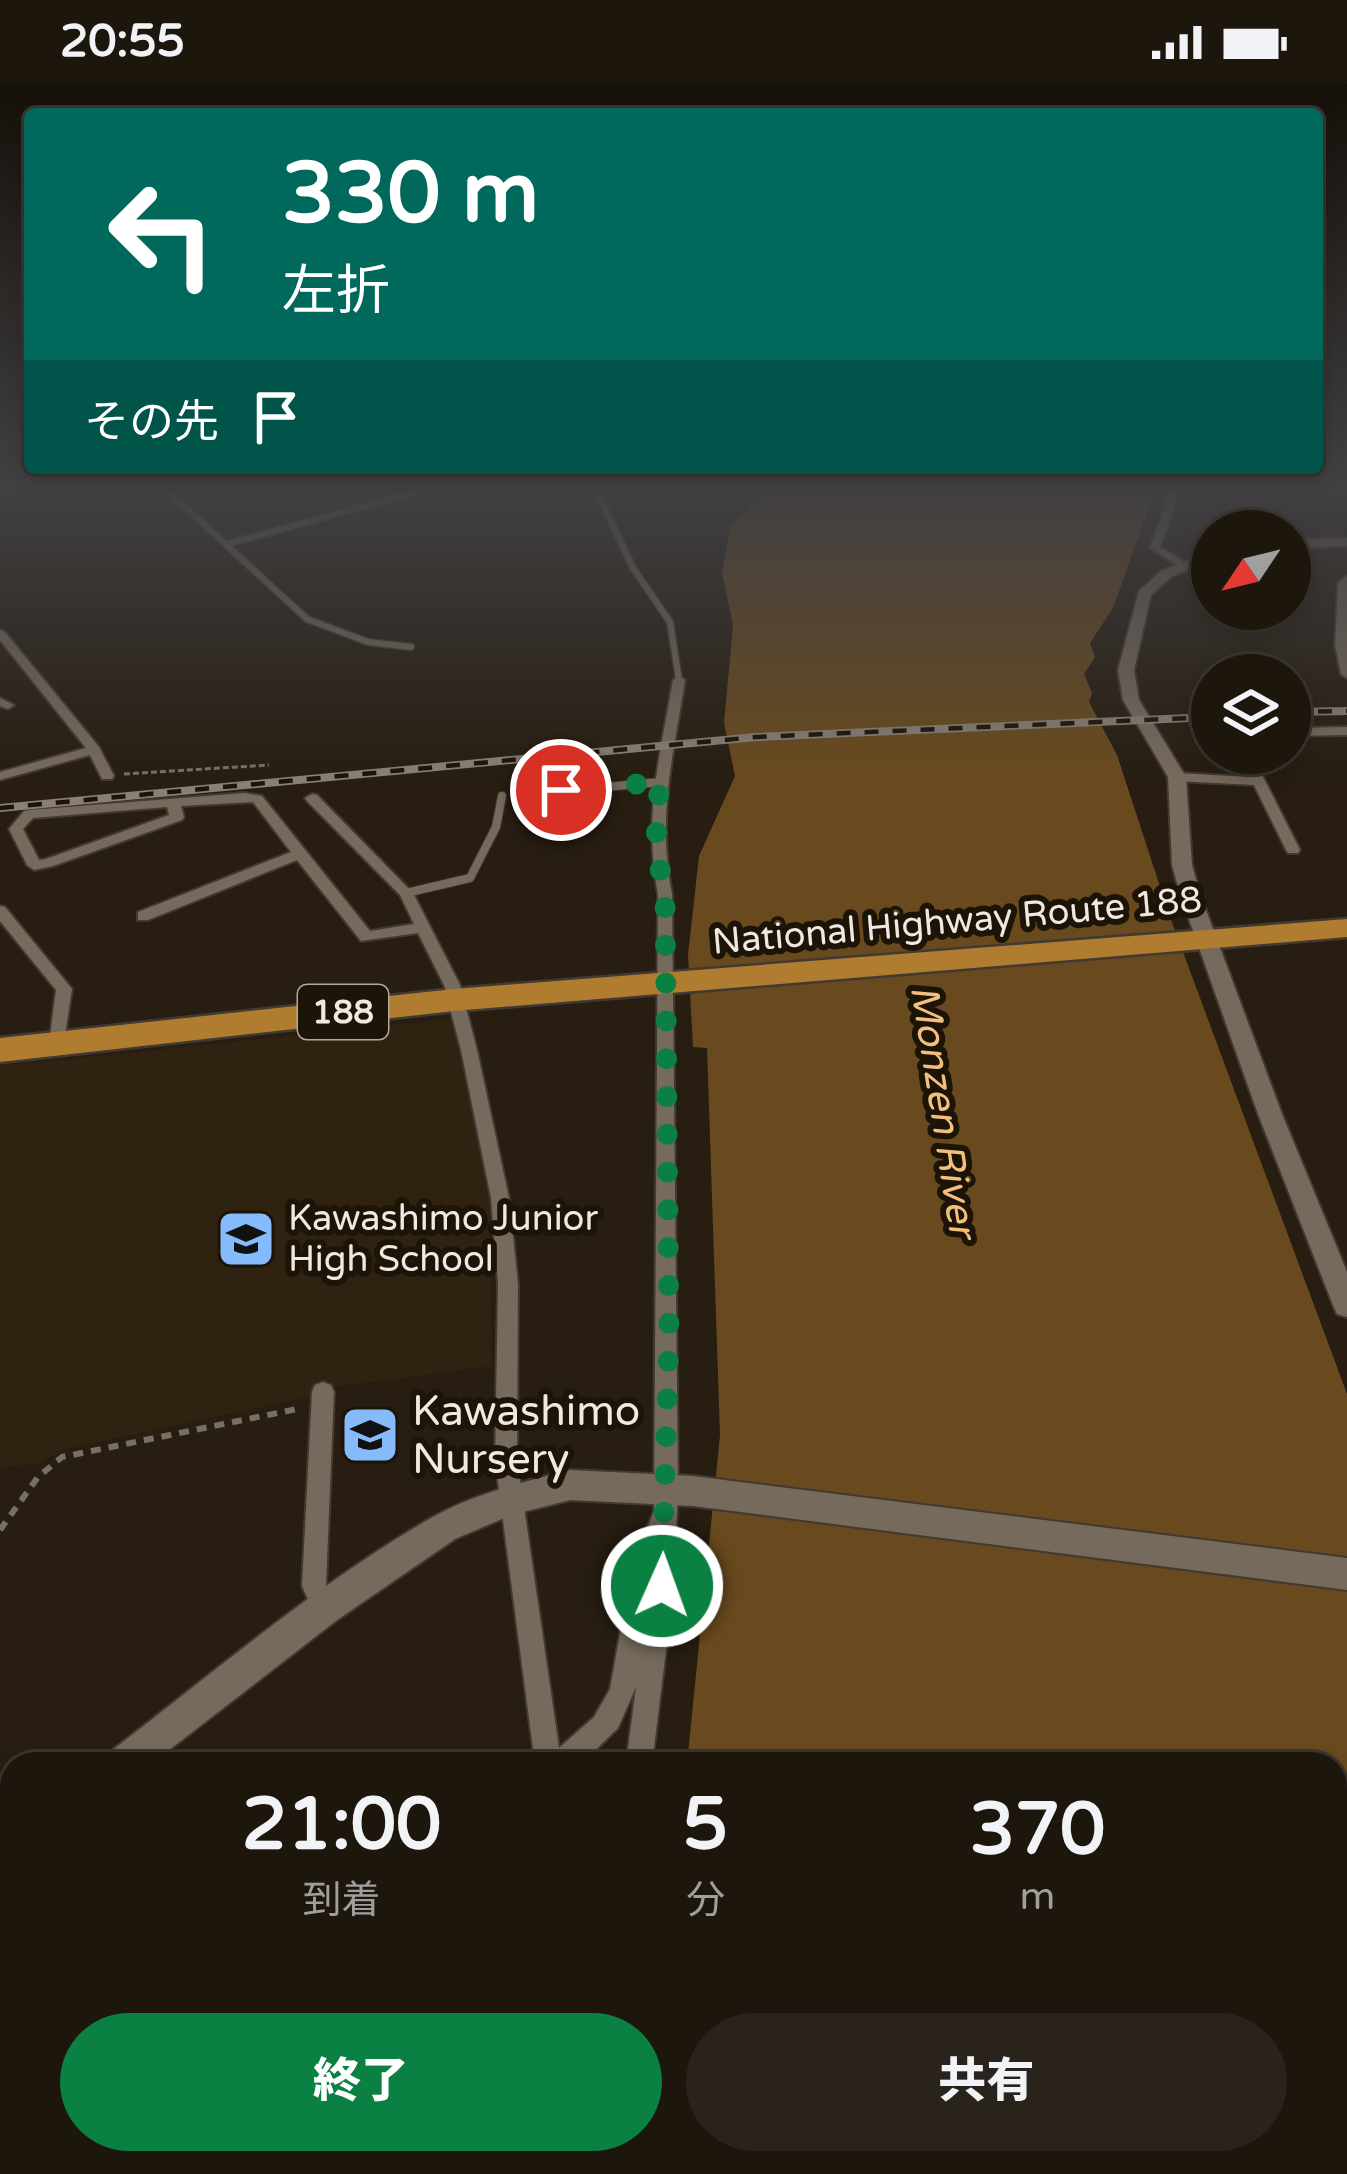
<!DOCTYPE html>
<html lang="ja">
<meta charset="utf-8">
<style>
:root{--surface:#1d160d;--page:#2a231b;--text:#f1f3f6;--muted:#a09f9d;--line:#3b352e;--accent:#0b8043}
body{margin:0;font-family:"Varela Round","Noto Sans JP",sans-serif;background:var(--page);color:var(--text);height:100vh;display:flex;flex-direction:column;font-size:45px;white-space:nowrap}
*{box-sizing:border-box;margin:0}
p{font-size:39px;color:var(--muted)}
.icon{flex:none;width:66px;height:66px;fill:none;stroke:currentColor;stroke-width:2;stroke-linecap:round;stroke-linejoin:round}
.map{position:relative;flex:1;overflow:hidden}
.side{position:absolute;left:0px;top:1668px;width:1347px;height:423px;display:flex;flex-direction:column;background:var(--surface);border-radius:36px 36px 0 0;box-shadow:0 6px 18px #0003,0 0 0 3px var(--line)}
.side>*{flex:none}
.banner{position:absolute;left:24px;top:24px;width:1299px;height:366px;border-radius:12px;box-shadow:0 6px 18px #0003,0 0 0 3px var(--line);background:#00695c;color:#fff;overflow:hidden}
.needle{width:78px;rotate:235deg}
.controls{position:absolute;left:1191px;top:426px;display:grid;gap:24px}
.controls a{display:grid;place-items:center;width:120px;height:120px;border-radius:50%;background:var(--surface);box-shadow:0 6px 18px #0003,0 0 0 3px var(--line);font-size:60px}
.pin{position:absolute;display:grid;place-items:center;width:102px;height:102px;color:#fff;margin:-51px;border:6px solid #fff;border-radius:50%;box-shadow:0 3px 12px #0007}
.me{position:absolute;width:132px;margin:-66px;rotate:2deg;stroke-linejoin:round;filter:drop-shadow(0 0 9px #0008)}
.turn{display:flex;align-items:center;gap:42px;height:252px;padding:0 60px;font-size:54px}
.turn .icon{width:156px;height:156px;stroke-width:2.5}
.turn b{display:block;font-size:84px;line-height:102px}
.then{display:flex;align-items:center;height:114px;padding:0 60px;background:#0003;gap:24px;font-size:45px}
.eta{display:flex;justify-content:space-evenly;align-items:center;height:204px;text-align:center}
.eta b{font-size:72px;font-weight:800;line-height:84px}
.action{display:flex;gap:24px;margin-top:auto;padding:24px 60px}
.action a{flex:1;height:138px;border-radius:72px;background:var(--accent);color:#fff;font-size:48px;font-weight:800;line-height:138px;text-align:center}
.action a+a{background:var(--page);color:var(--text)}
.status{display:flex;justify-content:space-between;align-items:center;height:84px;padding:0 60px;background:var(--surface);direction:ltr}
.status svg{height:33px;fill:currentColor}
.map>svg:first-child{display:block}
.built{fill:#302210}
.water{fill:#694a1e}
.lines{fill:none;stroke-linecap:round;stroke-linejoin:round}
.service-far1-casing{stroke:#413932;stroke-width:9}
.service-casing{stroke:#413932;stroke-width:10}
.minor-casing{stroke:#413932;stroke-width:4}
.tertiary-casing{stroke:#413932;stroke-width:4}
.trunk-casing{stroke:#413932;stroke-width:5}
.path-far1{stroke:#786f64;stroke-width:3;stroke-dasharray:6 3;stroke-linecap:butt}
.path{stroke:#786f64;stroke-width:6;stroke-dasharray:10 8;stroke-linecap:butt}
.service-far1{stroke:#766a5c;stroke-width:6}
.service{stroke:#766a5c;stroke-width:8}
.minor{fill:#766a5c;fill-rule:evenodd}
.tertiary{fill:#766a5c;fill-rule:evenodd}
.trunk{fill:#af7c30;fill-rule:evenodd}
.rail-casing{stroke:#887f75;stroke-width:8}
.rail{stroke:#1d1408;stroke-width:4.5;stroke-dasharray:14;stroke-linecap:butt}
.route{stroke:#0b8043;stroke-width:21;stroke-dasharray:0 37.8}
.labels{text-anchor:middle;dominant-baseline:central;stroke-width:12;stroke-linejoin:round;paint-order:stroke}
.shield{fill:#1d1408;stroke:#b1a9a0;stroke-width:3}
.shield-label{font-size:33px;font-weight:bold;fill:#f0e9e1}
.street-label{font-size:36px;fill:#f0e9e1;stroke:#1d1408}
.poi-label{font-size:36px;fill:#f0e9e1;stroke:#1d1408;text-anchor:start}
.water-label{font-size:39px;font-style:italic;fill:#f2bf7c;stroke:#1d1408}
.near-poi-label{font-size:42px;fill:#f0e9e1;stroke:#1d1408;text-anchor:start}
</style>
<div class="status"><b>20:55</b><svg viewBox="0 0 49 12"><path d="M0 12V9h3v3zM5 12V6h3v6zM10 12V3h3v9zM15 12V0h3v12zM26 1h20v11H26zM47 4h2v5h-2z"/></svg></div>
<div class="map">
<svg width="1347" height="2090" viewBox="0 0 1347 2090">
<rect width="100%" height="100%" fill="#271d11"/>
<path class="built" d="M 452,935 L 489,1107 L 492,1282 L 312,1306 L 309,1313 L 60,1366 L 41,1379 L 0,1384 L 0,982 Z"/>
<path class="water" d="M 775,401 L 1157,401 L 1113,524 L 1090,559 L 1095,573 L 1084,590 L 1092,609 L 1089,618 L 1117,671 L 1170,833 L 1347,1310 L 1347,2090 L 646,2090 L 647,2079 L 1335,2079 L 1335,1680 L 687,1680 L 720,1351 L 707,964 L 693,963 L 688,871 L 699,772 L 735,692 L 724,639 L 733,541 L 722,488 L 731,440 Z"/>
<g class="lines">
<defs>
<path id="service-far1" d="M 161,401 L 307,535 L 368,558 L 411,563
M 594,401 L 633,484 L 670,538 L 679,596
M 227,460 L 442,401"/>
<path id="service" d="M 518,721 L 561,707 L 661,698
M 406,809 L 470,794 L 496,743 L 502,712"/>
<path id="minor" d="M 1172,401 L 1182,401 L 1160,463 L 1186,479 L 1187,481 L 1182,484 L 1150,464 Z
M 1347,492 L 1347,594 L 1341,590 L 1335,561 L 1338,499 Z
M 0,546 L 4,547 L 99,663 L 114,692 L 112,695 L 102,695 L 90,671 L 0,696 L 0,688 L 86,664 L 0,556 Z
M 679,592 L 685,596 C 673,673 657,731 672,810 L 678,1405 L 674,1501 L 652,1680 L 626,1680 L 636,1603 L 618,1644 L 581,1680 L 535,1680 L 495,1375 L 498,1200 L 491,1114 L 461,966 L 444,901 L 418,849 L 361,857 L 297,776 L 148,836 L 138,836 L 138,828 L 291,768 L 253,718 L 181,722 L 184,733 L 182,736 L 53,782 L 34,786 L 27,781 L 9,745 L 24,727 L 29,726 L 245,709 L 262,712 L 370,847 L 414,840 L 400,811 L 307,717 L 305,714 L 312,710 L 317,711 L 413,809 L 460,901 L 477,966 L 509,1114 L 518,1200 L 517,1375 L 559,1664 L 594,1633 L 610,1605 L 632,1482 L 654,1427 L 658,810 C 643,731 660,673 673,596 ZM 167,723 L 169,731 L 46,775 L 39,776 L 23,745 L 33,734 Z
M 0,614 L 14,621 L 8,625 L 0,622 Z
M 1347,643 L 1347,651 L 1290,652 L 1290,644 Z
M 1239,669 L 1251,669 L 1300,766 L 1298,769 L 1288,769 L 1286,766 L 1254,701 L 1177,697 L 1170,693 L 1177,689 L 1250,693 Z
M 0,822 L 5,823 L 72,905 L 63,964 L 51,964 L 49,960 L 56,906 L 0,837 Z
M 323,1298 L 331,1301 L 334,1308 L 326,1501 L 337,1524 L 334,1533 L 325,1536 L 316,1533 L 302,1502 L 312,1308 L 315,1301 Z
M 12,1977 L 12,2007 L 0,2008 L 0,1978 Z
M 45,2079 L 80,2079 L 75,2090 L 40,2090 Z
M 568,2079 L 600,2079 L 598,2090 L 566,2090 Z"/>
<path id="tertiary" d="M 1347,454 L 1347,462 L 1290,464 L 1290,456 Z
M 1212,467 L 1212,476 L 1171,493 L 1151,511 L 1134,586 L 1139,616 L 1186,693 L 1192,781 L 1200,810 L 1282,1030 L 1347,1188 L 1347,1233 L 1337,1230 L 1333,1221 L 1258,1030 L 1180,810 L 1172,781 L 1168,693 L 1123,616 L 1118,586 L 1139,507 L 1161,487 Z
M 570,1386 L 693,1392 L 1347,1474 L 1347,1506 L 693,1422 L 570,1416 L 511,1431 L 455,1455 L 337,1536 L 151,1680 L 104,1680 L 110,1668 C 214,1588 317,1500 431,1434 C 474,1410 523,1398 570,1386 Z
M 12,1746 L 12,1788 L 0,1792 L 0,1751 Z"/>
<path id="trunk" d="M 1347,835 L 1347,853 L 454,927 L 0,978 L 0,954 L 454,905 Z"/>
</defs>
<use href="#service-far1" class="service-far1-casing"/>
<use href="#service" class="service-casing"/>
<use href="#minor" class="minor-casing"/>
<use href="#tertiary" class="tertiary-casing"/>
<use href="#trunk" class="trunk-casing"/>
<path class="path-far1" d="M 124,690 L 269,681"/>
<path class="path" d="M 0,1446 L 38,1393 L 62,1373 L 302,1324"/>
<use href="#service-far1" class="service-far1"/>
<use href="#service" class="service"/>
<use href="#minor" class="minor"/>
<use href="#tertiary" class="tertiary"/>
<use href="#trunk" class="trunk"/>
<defs>
<path id="rail" d="M 1290,628 L 1347,627
M 0,724 L 756,653 L 1212,633"/>
</defs>
<use href="#rail" class="rail-casing"/>
<use href="#rail" class="rail"/>
</g>
<linearGradient id="sky" x2="0" y2="1"><stop stop-color="#151009"/><stop offset="0.58" stop-color="#414043"/><stop offset="1" stop-color="#414043" stop-opacity="0"/></linearGradient>
<rect width="1347" height="694" fill="url(#sky)"/>
<g class="lines">
<path class="route" d="M 561,706 L 661,698 C 653,738 656,770 665,810 L 669,1248 L 662,1502"/>
</g>
<defs>
<symbol id="school-square" viewBox="-11 -11 22 22"><rect x="-9" y="-9" width="18" height="18" rx="4" fill="#85bbfb" stroke="#1d1408"/><path d="M0-5L7-2L0 1L-7-2ZM-4 1L0 2.5L4 1V4Q0 6-4 4Z" fill="#111"/></symbol>
</defs>
<g fill-rule="evenodd">
<use href="#school-square" x="213" y="1122" width="66" height="66"/>
<use href="#school-square" x="337" y="1318" width="66" height="66"/>
</g>
<g class="labels">
<rect class="shield" x="298" y="901" width="90" height="54" rx="9"/>
<g class="shield-label">
<text x="343" y="928">188</text>
</g>
<g class="street-label">
<text transform="translate(957 837) rotate(-5)">National Highway Route 188</text>
</g>
<g class="poi-label">
<text x="288" y="1134">Kawashimo Junior<tspan x="288" dy="41">High School</tspan></text>
</g>
<g class="water-label">
<text transform="translate(943 1027) rotate(81)">Monzen River</text>
</g>
<g class="near-poi-label">
<text x="412" y="1327">Kawashimo<tspan x="412" dy="48">Nursery</tspan></text>
</g>
</g>
</svg>
<div class="controls">
<a><svg class="needle" viewBox="-14 -14 28 28"><path d="M0-13l5 13h-10z" fill="#e53935"/><path d="M0 13l5-13h-10z" fill="#a09f9d"/></svg></a>
<a><svg class="icon" aria-label="layers" viewBox="0 0 24 24"><path d="M12 4l9 5-9 5-9-5zM3 14l9 5 9-5"/></svg></a>
</div>
<div class="pin" style="left:561px;top:706px;background:#d93025"><svg class="icon" aria-label="arrive" viewBox="0 0 24 24"><path d="M6 21V4h12l-3 4 3 4H6"/></svg></div>
<svg class="me" style="left:662px;top:1502px" viewBox="-20 -20 40 40"><circle r="17" fill="#0b8043" stroke="#fff" stroke-width="3"/><path d="M0-11L8 9 0 5-8 9z" fill="#fff"/></svg>
<div class="banner">
<div class="turn"><svg class="icon" aria-label="left" viewBox="0 0 24 24"><path d="M17 20v-9H6M10 6l-5 5 5 5"/></svg><div><b>330 m</b>左折</div></div>
<div class="then">その先<svg class="icon" aria-label="arrive" viewBox="0 0 24 24"><path d="M6 21V4h12l-3 4 3 4H6"/></svg></div>
</div>
<section class="side">
<div class="eta">
<div><b>21:00</b><p>到着</p></div>
<div><b>5</b><p>分</p></div>
<div><b>370</b><p>m</p></div>
</div>
<div class="action"><a>終了</a><a>共有</a></div>
</section>
</div>
